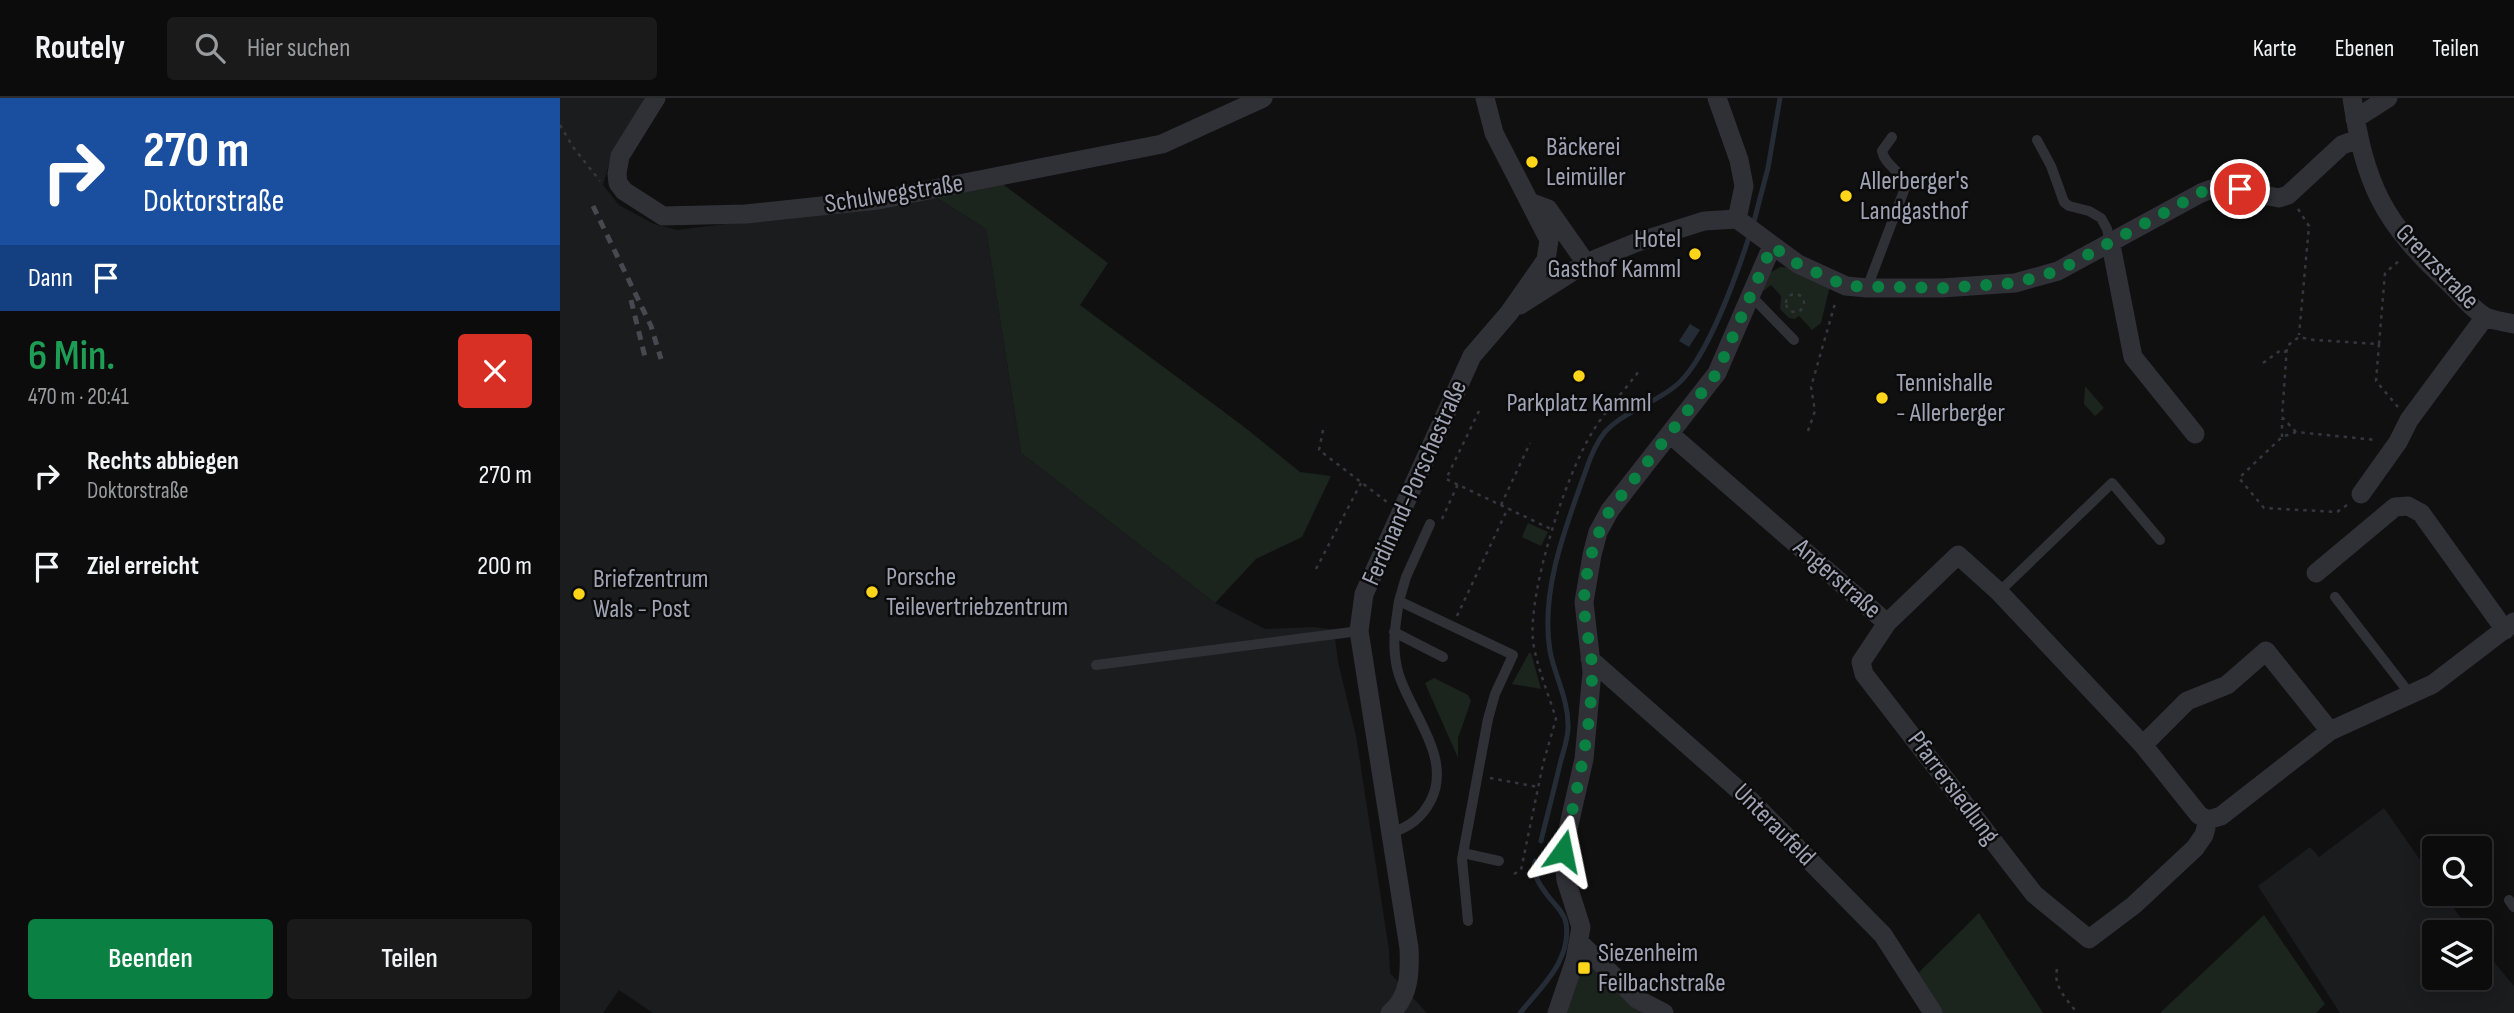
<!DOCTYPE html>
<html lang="de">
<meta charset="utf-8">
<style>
:root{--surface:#0c0c0d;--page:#1a1a1b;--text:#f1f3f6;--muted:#9a9b9d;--line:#2c2c2e;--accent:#0b8043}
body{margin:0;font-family:"Sofia Sans Condensed",sans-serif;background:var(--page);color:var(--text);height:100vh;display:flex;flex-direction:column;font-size:26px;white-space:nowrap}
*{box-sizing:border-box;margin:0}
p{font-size:23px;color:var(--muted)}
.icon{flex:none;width:38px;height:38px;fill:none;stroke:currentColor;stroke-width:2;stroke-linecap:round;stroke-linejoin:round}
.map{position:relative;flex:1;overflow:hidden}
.details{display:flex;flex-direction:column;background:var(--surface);width:560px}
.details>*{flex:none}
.hud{background:#1a4fa0;color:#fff;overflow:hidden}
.tools{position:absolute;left:1862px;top:738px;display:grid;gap:14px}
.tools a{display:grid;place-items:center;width:70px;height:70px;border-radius:7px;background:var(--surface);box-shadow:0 4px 18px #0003,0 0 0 2px var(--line);font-size:35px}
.pin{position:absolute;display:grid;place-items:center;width:60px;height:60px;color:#fff;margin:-30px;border:4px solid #fff;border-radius:50%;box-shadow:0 2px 7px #0007}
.me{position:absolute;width:77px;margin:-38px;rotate:12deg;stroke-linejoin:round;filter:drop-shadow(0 0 5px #0008)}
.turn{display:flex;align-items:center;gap:24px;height:147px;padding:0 28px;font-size:32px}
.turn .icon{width:91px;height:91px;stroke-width:2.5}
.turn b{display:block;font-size:49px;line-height:60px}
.then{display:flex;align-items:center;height:66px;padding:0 28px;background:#0003;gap:14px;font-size:26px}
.round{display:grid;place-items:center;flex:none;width:74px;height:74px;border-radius:7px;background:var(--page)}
.head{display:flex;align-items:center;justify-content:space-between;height:119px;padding:0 28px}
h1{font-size:42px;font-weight:600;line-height:52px;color:#1e9e55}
.cta{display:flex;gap:14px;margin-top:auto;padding:14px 28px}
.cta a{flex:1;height:80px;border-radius:7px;background:var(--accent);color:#fff;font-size:28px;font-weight:600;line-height:80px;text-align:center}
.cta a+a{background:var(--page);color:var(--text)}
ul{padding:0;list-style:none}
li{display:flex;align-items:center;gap:21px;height:91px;padding:0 28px}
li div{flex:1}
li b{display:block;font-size:26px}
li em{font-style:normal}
header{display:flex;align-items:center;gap:42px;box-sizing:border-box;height:98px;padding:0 35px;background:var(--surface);border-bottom:2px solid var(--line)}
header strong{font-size:33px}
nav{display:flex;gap:38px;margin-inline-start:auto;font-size:24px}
.search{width:490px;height:63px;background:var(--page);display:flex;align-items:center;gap:18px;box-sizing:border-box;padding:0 24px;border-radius:7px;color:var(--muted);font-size:26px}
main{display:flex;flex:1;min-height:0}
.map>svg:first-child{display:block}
.built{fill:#1b1c1e}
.green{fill:#1c241e}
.water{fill:#252c36}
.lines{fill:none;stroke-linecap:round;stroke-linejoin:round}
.stream{stroke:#252c36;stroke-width:5}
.path{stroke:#36373e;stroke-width:2.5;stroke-dasharray:3.5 5;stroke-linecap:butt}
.service{stroke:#303037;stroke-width:10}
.minor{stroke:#303037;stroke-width:19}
.rail{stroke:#474850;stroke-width:5;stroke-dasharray:9 7;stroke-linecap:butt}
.route{stroke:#0b8043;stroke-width:12;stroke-dasharray:0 21.6}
.poi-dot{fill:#ffd51a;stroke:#0b0b0c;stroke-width:2.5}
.labels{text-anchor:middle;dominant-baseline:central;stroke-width:5;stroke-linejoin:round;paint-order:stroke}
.poi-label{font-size:26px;fill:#9fa3b4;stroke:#0b0b0c;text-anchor:start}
.street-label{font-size:26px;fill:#9fa3b4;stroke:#0b0b0c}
</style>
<header>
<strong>Routely</strong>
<div class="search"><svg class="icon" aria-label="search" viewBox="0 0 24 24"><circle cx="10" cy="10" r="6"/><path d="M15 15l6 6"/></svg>Hier suchen</div>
<nav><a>Karte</a><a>Ebenen</a><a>Teilen</a></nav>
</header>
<main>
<section class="details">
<div class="hud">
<div class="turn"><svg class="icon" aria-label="right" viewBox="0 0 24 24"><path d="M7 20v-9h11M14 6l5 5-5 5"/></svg><div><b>270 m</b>Doktorstraße</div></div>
<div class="then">Dann<svg class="icon" aria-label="arrive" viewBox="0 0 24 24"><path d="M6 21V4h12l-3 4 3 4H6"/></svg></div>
</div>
<div class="head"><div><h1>6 Min.</h1><p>470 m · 20:41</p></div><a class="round" style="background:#d93025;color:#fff"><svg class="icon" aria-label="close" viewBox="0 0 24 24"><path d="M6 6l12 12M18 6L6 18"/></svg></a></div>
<ul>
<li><svg class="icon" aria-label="right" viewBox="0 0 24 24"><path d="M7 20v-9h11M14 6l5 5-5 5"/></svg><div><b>Rechts abbiegen</b><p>Doktorstraße</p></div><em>270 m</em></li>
<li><svg class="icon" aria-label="arrive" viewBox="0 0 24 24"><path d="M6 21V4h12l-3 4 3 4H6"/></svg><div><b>Ziel erreicht</b></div><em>200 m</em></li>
</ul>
<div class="cta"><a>Beenden</a><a>Teilen</a></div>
</section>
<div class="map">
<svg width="1954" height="915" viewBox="0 0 1954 915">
<rect width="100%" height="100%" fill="#101011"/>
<path class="built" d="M 0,0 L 89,0 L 52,56 L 43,87 L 59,107 L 94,126 L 117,132 L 377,100 L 426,131 L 461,355 L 655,505 L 705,531 L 754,529 L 774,532 L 778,564 L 796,638 L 829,852 L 830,875 L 867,915 L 93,915 L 59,892 L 43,915 L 0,915 Z
M 1824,710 L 1874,782 L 1874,796 L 1884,796 L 1911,835 L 1874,835 L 1874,880 L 1920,880 L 1920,847 L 1954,888 L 1954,915 L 1780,915 L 1698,788 L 1750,749 L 1759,759 Z"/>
<path class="green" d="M 428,75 L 548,165 L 520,207 L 683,328 L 740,374 L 771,378 L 742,439 L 696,461 L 655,505 L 461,355 L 426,131 L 377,100 Z
M 1220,169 L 1233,170 L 1270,188 L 1261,225 L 1252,232 L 1239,218 L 1235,221 L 1229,220 L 1220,211 L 1221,198 L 1211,187 L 1202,194 L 1210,175 Z
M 1525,288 L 1544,310 L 1535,318 L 1524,306 Z
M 968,425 L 988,434 L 981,448 L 962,439 Z
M 969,555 L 971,555 L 981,591 L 952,586 Z
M 874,580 L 908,597 L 911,603 L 898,640 L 898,660 L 865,585 Z
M 1419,815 L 1483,915 L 1364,915 L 1347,886 Z
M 1704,817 L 1765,906 L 1756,915 L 1600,915 Z
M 1032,870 L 1091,915 L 1007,915 L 1016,881 Z"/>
<path class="water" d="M 1130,226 L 1140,232 L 1129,249 L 1119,243 Z"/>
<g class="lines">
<path class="stream" d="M 1193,127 L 1208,70 L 1220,0
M 981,743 C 987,718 994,692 1000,666 C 1003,654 1008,641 1008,630 C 1009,602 995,579 990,553 C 980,493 1006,428 1026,372 C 1030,360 1036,345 1045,334 C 1065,312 1098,305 1120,284 C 1149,255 1177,176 1190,136
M 960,915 C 981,889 1012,862 1006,825 C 1004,814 994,806 988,798 C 979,786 973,778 975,763"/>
<path class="path" d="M 0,27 L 13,49 L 40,83
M 1738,111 L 1749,128 L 1739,237
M1226 205a9 9 0 1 1 18 0a9 9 0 1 1-18 0Z
M 1819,246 L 1825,175 L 1840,162
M 1703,265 L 1721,252 L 1726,254
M 919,313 L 886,381 L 993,432
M 763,332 L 759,352 L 827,404
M 1248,333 L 1255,313 L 1251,289 L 1276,202
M 1736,334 L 1722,319 L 1727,248 L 1739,239 L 1754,242 L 1819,246 L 1816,283 L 1838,309
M 1722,339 L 1722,321
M 941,407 L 970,345
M 1787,407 L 1777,414 L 1704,410 L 1679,380 L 1722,339 L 1736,334 L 1816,342
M 882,421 L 898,386
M 756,471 L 801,385
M 897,518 L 948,410
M 930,680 L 978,689
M 954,776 L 961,772 L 983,666 L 996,621 C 989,597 976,567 973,543 C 968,493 1006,376 1033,333 C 1046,312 1064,293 1079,273
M 1497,871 C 1493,889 1507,901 1517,915"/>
<path class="service" d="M 1477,42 L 1491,68 L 1504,104 L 1509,108 L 1529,113 L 1541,120 L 1547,131 L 1550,145
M 1307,190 L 1345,90 C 1342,71 1325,69 1322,53 L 1332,39
M 1190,201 L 1196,203 L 1234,242
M 1439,494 L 1552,385 L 1600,442
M 1775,499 L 1850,596
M 839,503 L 846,479 L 870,426
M 834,534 L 883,559
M 536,567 L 799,533
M 831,735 C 849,729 862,720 871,702 C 892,660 852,617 839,577 C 831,552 835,528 839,503 L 953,557 L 935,596 L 928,621 L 902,761 L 908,823
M 903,755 L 939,763
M 1949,802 L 1954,809"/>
<path class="minor" d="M 96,0 L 60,58 L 57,76 L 58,85 L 64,93 L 103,118 L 186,116 L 318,102 L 602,46 L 703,0
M 1157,0 L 1179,62 L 1184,88 L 1177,121
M 1792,0 C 1805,87 1823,124 1888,184 C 1900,195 1914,214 1928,220 C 1936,223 1946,224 1954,226
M 1795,21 L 1828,0
M 972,105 L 988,111 L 1026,165
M 1177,121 L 1238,166 L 1286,188 L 1307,190 L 1382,190 L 1455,185 L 1498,173 L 1641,95 L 1660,88 L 1719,100 L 1728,97 L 1782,47 L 1798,41
M 1551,147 L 1573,259 L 1635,336
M 960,207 L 1026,165 L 1075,145 L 1144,123 L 1177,121
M 1110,336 L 1327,525 L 1398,457 L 1439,494 L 1583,647 L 1639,717 L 1648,722 L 1661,718 L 1770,633 L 1873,586 L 1954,524
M 1801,396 L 1838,344 L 1849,322 L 1925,219
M 1756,475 L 1835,409 L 1848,408 L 1861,415 L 1945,532
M 1327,525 L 1301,564 L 1304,576 L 1474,796 L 1529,841 L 1574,807 L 1635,750 L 1644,737 L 1648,722
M 1030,561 L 1191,703 L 1323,837 L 1373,915
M 1583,647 L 1627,603 L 1667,587 L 1706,553 L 1770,633
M 1019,844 L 1077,901 L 1104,915
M 830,915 C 850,899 850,873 849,850 L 799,533 L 804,496 L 912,258 L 949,215 L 986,162 L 989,142 L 934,35 L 925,0
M 997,915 L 1015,862 L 1021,829 L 1006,782 L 1003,753 L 1024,661 L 1032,574 L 1024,504 L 1032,457 L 1038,434 L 1050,412 L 1157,275 L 1212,148"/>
<path class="rail" d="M 33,108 L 91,228 L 101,261
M 71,202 L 86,263"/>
</g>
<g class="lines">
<path class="route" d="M 1003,753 C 1016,696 1032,632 1032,573 C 1032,550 1024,527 1024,504 C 1025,473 1034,440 1050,412 L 1157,275 L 1212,148 L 1238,166 L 1286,188 L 1382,190 L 1455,185 L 1498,173 L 1642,94 L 1660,88 L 1680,91"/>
</g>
<g class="poi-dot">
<circle cx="972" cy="64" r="7"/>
<circle cx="1286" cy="98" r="7"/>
<circle cx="1135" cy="156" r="7"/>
<circle cx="1019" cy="278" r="7"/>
<circle cx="1322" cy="300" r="7"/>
<circle cx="312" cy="494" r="7"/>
<circle cx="19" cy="496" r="7"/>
<rect x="1017" y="863" width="14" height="14" rx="3.5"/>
</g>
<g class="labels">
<g class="poi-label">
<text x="986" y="49">Bäckerei<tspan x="986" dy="30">Leimüller</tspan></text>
<text x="1300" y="83">Allerberger's<tspan x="1300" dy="30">Landgasthof</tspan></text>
<text x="1121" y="141" text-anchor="end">Hotel<tspan x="1121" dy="30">Gasthof Kamml</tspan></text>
<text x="1336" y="285">Tennishalle<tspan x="1336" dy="30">- Allerberger</tspan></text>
<text x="1019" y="305" text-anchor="middle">Parkplatz Kamml</text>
<text x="326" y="479">Porsche<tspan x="326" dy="30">Teilevertriebzentrum</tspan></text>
<text x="33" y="481">Briefzentrum<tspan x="33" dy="30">Wals - Post</tspan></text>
<text x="1038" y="855">Siezenheim<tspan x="1038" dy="30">Feilbachstraße</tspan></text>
</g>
<g class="street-label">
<text transform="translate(334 96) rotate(-9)">Schulwegstraße</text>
<text transform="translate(1877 169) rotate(46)">Grenzstraße</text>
<text transform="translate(855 385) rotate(-66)">Ferdinand-Porschestraße</text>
<text transform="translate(1277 481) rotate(41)">Angerstraße</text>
<text transform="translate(1393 690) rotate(53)">Pfarrersiedlung</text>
<text transform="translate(1214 727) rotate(45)">Unteraufeld</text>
</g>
</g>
</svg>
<div class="tools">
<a><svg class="icon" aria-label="search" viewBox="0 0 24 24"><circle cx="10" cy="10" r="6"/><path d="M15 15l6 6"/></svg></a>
<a><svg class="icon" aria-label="layers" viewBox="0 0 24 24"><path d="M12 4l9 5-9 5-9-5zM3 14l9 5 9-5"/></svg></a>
</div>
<div class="pin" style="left:1680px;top:91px;background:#d93025"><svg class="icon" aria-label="arrive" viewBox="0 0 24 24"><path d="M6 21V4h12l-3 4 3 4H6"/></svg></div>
<svg class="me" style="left:1003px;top:753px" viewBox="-20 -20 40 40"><path d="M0-17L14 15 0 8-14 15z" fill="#0b8043" stroke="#fff" stroke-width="4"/></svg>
</div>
</main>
